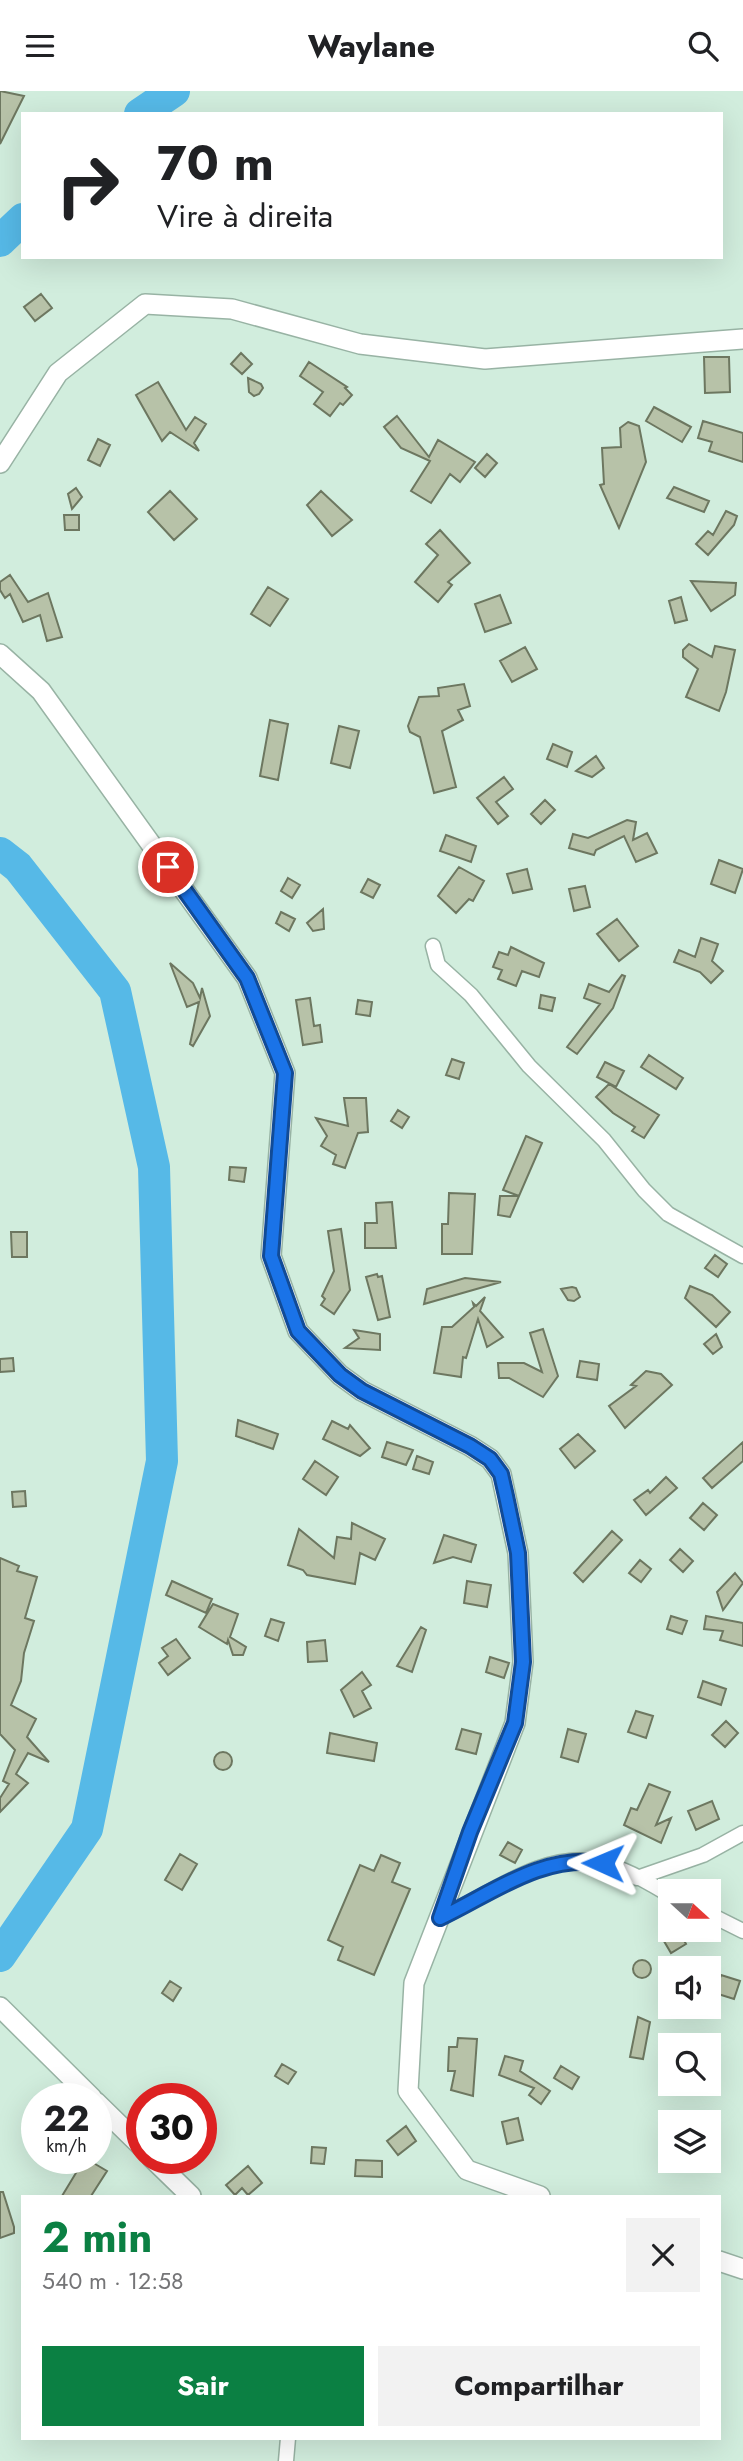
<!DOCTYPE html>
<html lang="pt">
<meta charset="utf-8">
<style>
:root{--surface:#fff;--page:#f2f2f2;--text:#202124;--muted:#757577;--accent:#0b8043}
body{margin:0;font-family:Jost,sans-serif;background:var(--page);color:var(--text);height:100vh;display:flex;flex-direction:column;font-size:26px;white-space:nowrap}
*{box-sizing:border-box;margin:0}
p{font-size:23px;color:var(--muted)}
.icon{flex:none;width:38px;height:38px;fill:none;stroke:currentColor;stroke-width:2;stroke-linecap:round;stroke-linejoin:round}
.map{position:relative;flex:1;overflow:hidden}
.panel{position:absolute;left:21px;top:2104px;width:700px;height:245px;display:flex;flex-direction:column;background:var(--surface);border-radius:0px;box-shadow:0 7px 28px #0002}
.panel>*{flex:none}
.top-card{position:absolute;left:21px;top:21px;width:702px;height:147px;border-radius:0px;box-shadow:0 7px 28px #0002;background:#fff;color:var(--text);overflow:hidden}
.needle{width:46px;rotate:111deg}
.buttons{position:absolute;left:658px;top:1788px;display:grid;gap:14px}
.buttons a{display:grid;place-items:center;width:63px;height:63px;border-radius:0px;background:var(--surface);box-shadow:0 7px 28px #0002;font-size:35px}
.speed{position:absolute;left:21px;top:1992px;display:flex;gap:14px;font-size:35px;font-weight:700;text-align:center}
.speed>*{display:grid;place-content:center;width:91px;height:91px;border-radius:50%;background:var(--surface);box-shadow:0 7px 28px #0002;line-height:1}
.speed small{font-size:18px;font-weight:400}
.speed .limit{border:10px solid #d22;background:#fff;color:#111}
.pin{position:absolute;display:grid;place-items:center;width:60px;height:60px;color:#fff;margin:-30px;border:4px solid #fff;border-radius:50%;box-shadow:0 2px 7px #0007}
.me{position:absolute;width:77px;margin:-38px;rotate:271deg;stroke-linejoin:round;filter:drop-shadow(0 0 5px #0008)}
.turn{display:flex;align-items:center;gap:24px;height:147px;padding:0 21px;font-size:32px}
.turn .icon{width:91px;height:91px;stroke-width:2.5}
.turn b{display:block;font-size:49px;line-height:60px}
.round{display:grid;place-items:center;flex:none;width:74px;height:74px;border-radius:0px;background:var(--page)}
.head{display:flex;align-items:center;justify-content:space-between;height:119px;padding:0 21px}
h1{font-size:42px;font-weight:700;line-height:52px;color:var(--accent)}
.action{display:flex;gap:14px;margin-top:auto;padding:14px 21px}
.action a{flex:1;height:80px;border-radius:0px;background:var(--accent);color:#fff;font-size:28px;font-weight:700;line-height:80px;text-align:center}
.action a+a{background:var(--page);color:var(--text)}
header{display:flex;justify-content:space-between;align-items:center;height:91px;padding:0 21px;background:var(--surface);font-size:32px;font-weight:700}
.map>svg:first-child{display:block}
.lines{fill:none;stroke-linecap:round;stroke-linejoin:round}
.river{stroke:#56b9e7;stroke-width:32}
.building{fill:#b7c2a8;stroke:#6d7760;stroke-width:2}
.minor-casing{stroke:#98b3a4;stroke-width:17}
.tertiary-casing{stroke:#98b3a4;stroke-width:22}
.minor{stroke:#fff;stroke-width:14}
.tertiary{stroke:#fff;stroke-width:19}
.route-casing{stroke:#114b97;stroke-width:18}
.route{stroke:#1a73e8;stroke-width:12}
</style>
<header><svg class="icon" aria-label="menu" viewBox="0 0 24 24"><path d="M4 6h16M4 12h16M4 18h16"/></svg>Waylane<svg class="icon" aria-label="search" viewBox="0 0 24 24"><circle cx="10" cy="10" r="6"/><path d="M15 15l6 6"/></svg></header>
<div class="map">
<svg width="743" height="2370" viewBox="0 0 743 2370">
<rect width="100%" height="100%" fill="#d1eddd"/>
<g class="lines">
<path class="river" d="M 140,23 L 174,0
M 0,150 L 23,128
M 0,762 L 18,776 L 115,900 L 154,1076 L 162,1370 L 87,1738 L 0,1865"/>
</g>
<path class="building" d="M 0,0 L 24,5 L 0,53 Z
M 41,203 L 52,217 L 35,230 L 24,216 Z
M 241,262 L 252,273 L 242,283 L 231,273 Z
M 704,266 L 729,266 L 730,301 L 705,302 Z
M 309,271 L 347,296 L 345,297 L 352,304 L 343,314 L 340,312 L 330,325 L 314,313 L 323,301 L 300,285 Z
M 248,287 L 261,293 L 263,297 L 259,303 L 254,305 L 249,301 Z
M 158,291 L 186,339 L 195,326 L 206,333 L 194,352 L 199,360 L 170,341 L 162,350 L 136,304 Z
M 654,316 L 691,336 L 682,351 L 646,330 Z
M 397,325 L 429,366 L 438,349 L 475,371 L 460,391 L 450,383 L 431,412 L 411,400 L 430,370 L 401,357 L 384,336 Z
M 703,330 L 743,342 L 743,371 L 709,360 L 712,351 L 698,347 Z
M 628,331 L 639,335 L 646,371 L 619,437 L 600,394 L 604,393 L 602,357 L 621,356 L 620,337 Z
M 98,348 L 110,354 L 100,375 L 88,369 Z
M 487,363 L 497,372 L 485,386 L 475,377 Z
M 674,396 L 709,410 L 704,421 L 667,407 Z
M 76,397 L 82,406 L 72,418 L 68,403 Z
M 170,400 L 197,428 L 174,449 L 148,421 Z
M 321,400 L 352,429 L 332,445 L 307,414 Z
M 726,420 L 737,425 L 734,434 L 708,464 L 696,453 L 708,440 L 713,444 Z
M 64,424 L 79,424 L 79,439 L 65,439 Z
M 440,439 L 470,472 L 448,491 L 452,494 L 438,511 L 415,491 L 438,464 L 426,453 Z
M 10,484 L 28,511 L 48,502 L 62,546 L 47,550 L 40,524 L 23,531 L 10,503 L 5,507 L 0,499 L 0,491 Z
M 691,490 L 736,492 L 735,504 L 711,520 Z
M 268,496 L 288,508 L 270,535 L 251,523 Z
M 500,504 L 511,532 L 485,541 L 475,513 Z
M 681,506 L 687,529 L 675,532 L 669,510 Z
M 689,553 L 712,566 L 715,555 L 735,559 L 726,601 L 719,620 L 686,606 L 698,578 L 683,566 L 683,559 Z
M 525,556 L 537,578 L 512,591 L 500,570 Z
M 464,593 L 470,615 L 458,619 L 463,629 L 442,640 L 456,696 L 434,702 L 420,646 L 410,641 L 408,635 L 419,606 L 439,605 L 438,597 Z
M 270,629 L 288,633 L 278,689 L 260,685 Z
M 339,635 L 359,640 L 350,677 L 331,672 Z
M 553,653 L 572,661 L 567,676 L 547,668 Z
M 596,665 L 604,677 L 592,686 L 576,680 Z
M 504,686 L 513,698 L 496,711 L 508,725 L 498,733 L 477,707 Z
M 545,709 L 555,719 L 541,733 L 531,723 Z
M 627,729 L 636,731 L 633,749 L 647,742 L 657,762 L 636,771 L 624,745 L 596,759 L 594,764 L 569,757 L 573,743 L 588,747 Z
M 446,744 L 476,755 L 471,771 L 440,760 Z
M 719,769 L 743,778 L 735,802 L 711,793 Z
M 459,776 L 484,790 L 473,810 L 469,808 L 456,822 L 438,805 Z
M 527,778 L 532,798 L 513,802 L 507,783 Z
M 288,787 L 300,794 L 292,807 L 281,800 Z
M 368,788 L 380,794 L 373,807 L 361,801 Z
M 585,795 L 590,816 L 574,820 L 569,798 Z
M 323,818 L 324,838 L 313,840 L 307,832 Z
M 281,821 L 295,828 L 289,840 L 276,832 Z
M 617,828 L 638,855 L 619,870 L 597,843 Z
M 701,847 L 718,853 L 712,870 L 723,880 L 711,892 L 700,881 L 674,871 L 679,859 L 695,866 Z
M 511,856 L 544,872 L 539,886 L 522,880 L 516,895 L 498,888 L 502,879 L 493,876 L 499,861 L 508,864 Z
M 170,872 L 193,892 L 200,907 L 202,897 L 210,925 L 193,955 L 190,953 L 199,911 L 187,916 Z
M 622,884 L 625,885 L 613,917 L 577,963 L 567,956 L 600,913 L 584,907 L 589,893 L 609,901 Z
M 541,904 L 555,907 L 552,920 L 539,917 Z
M 310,907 L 314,935 L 320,934 L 322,951 L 303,954 L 296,909 Z
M 358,909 L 372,911 L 370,925 L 356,923 Z
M 649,964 L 683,987 L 676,998 L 641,976 Z
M 452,968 L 464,972 L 459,988 L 446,984 Z
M 605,971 L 624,980 L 616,996 L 597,986 Z
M 609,993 L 659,1024 L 644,1047 L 632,1040 L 635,1036 L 613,1022 L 596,1006 Z
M 344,1007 L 366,1007 L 368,1041 L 358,1042 L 345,1077 L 333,1073 L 336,1064 L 321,1055 L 327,1045 L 316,1027 L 348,1035 Z
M 398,1019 L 409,1026 L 402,1037 L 391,1030 Z
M 526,1045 L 542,1052 L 519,1105 L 503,1099 Z
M 230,1076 L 246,1077 L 244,1091 L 229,1089 Z
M 449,1102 L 475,1103 L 472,1163 L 442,1163 L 442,1133 L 448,1133 Z
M 500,1105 L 519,1105 L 510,1126 L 498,1124 Z
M 392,1111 L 396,1157 L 365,1157 L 365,1132 L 377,1132 L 376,1112 Z
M 341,1138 L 350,1199 L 334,1223 L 321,1214 L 325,1208 L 322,1205 L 334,1180 L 328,1140 Z
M 11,1141 L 27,1141 L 27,1166 L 12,1166 Z
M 715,1164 L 727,1173 L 718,1186 L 705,1177 Z
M 377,1183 L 378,1186 L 382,1185 L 390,1226 L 378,1229 L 366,1186 Z
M 465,1187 L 501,1191 L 424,1213 L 427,1198 Z
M 690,1195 L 712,1204 L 730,1221 L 716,1236 L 685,1207 Z
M 572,1196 L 576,1197 L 580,1206 L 574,1210 L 568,1209 L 561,1198 Z
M 485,1206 L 480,1220 L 503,1246 L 487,1256 L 478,1228 L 466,1267 L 463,1266 L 461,1286 L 434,1282 L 442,1236 L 452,1236 L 474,1216 L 473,1212 L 476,1215 Z
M 543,1238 L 558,1285 L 543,1306 L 509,1287 L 499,1287 L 498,1272 L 524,1272 L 542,1281 L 530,1242 Z
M 354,1239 L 380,1243 L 380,1259 L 345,1257 L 359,1247 Z
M 716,1243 L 722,1256 L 713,1263 L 704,1253 Z
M 13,1267 L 14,1280 L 0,1281 L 0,1268 Z
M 580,1270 L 599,1273 L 597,1289 L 577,1286 Z
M 646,1280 L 661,1283 L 672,1294 L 625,1337 L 609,1315 L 636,1295 L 631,1294 Z
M 238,1329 L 278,1343 L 273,1358 L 236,1345 Z
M 332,1330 L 348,1338 L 350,1334 L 370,1357 L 360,1365 L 323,1348 Z
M 578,1343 L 595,1360 L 575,1377 L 560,1358 Z
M 387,1351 L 413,1359 L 406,1374 L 382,1366 Z
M 743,1351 L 743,1370 L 712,1397 L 703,1387 Z
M 417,1365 L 433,1371 L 429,1383 L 413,1378 Z
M 315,1370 L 338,1386 L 326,1404 L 303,1388 Z
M 666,1386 L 677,1397 L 646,1424 L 634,1409 L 648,1399 L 650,1402 Z
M 25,1400 L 26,1415 L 13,1416 L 12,1401 Z
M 703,1412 L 717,1424 L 704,1439 L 690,1427 Z
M 352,1432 L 385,1448 L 375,1469 L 360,1462 L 355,1493 L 307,1484 L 303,1479 L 288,1474 L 299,1438 L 334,1467 L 337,1446 L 351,1448 Z
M 612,1440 L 622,1449 L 583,1491 L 574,1482 Z
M 444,1444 L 476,1454 L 471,1471 L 453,1466 L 434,1472 Z
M 680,1458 L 693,1470 L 683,1481 L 670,1469 Z
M 0,1467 L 19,1475 L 17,1480 L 37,1486 L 25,1527 L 34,1530 L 24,1562 L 21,1590 L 11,1614 L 36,1628 L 27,1646 L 49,1671 L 28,1662 L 16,1683 L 28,1692 L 0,1721 L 0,1707 L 9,1693 L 3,1690 L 15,1659 L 0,1643 Z
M 640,1469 L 651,1478 L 641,1491 L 629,1482 Z
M 735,1482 L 743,1492 L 723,1519 L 717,1501 Z
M 172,1490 L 212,1508 L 206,1522 L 166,1504 Z
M 467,1490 L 491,1494 L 487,1516 L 464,1512 Z
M 213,1513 L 238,1523 L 230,1546 L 246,1556 L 243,1564 L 233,1564 L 228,1549 L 227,1553 L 199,1536 Z
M 671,1525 L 687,1530 L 682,1543 L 667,1538 Z
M 706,1525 L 743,1532 L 743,1555 L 720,1549 L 723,1540 L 704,1538 Z
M 271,1528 L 284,1532 L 278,1550 L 265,1545 Z
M 421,1536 L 426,1539 L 412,1581 L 397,1575 Z
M 176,1548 L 190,1567 L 168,1584 L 159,1572 L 168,1565 L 162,1557 Z
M 325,1549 L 327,1570 L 308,1571 L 307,1551 Z
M 490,1566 L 509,1572 L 504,1587 L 486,1581 Z
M 362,1581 L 371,1594 L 362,1600 L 371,1617 L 354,1626 L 341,1599 Z
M 703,1590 L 726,1598 L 721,1614 L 698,1606 Z
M 636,1620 L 653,1625 L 646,1647 L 628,1641 Z
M 726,1630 L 738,1642 L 725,1656 L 712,1644 Z
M 462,1638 L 481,1643 L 476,1663 L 456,1658 Z
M 568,1638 L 586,1643 L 578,1671 L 561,1666 Z
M 330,1642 L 377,1652 L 374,1670 L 327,1662 Z
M214 1670a9 9 0 1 1 18 0a9 9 0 1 1-18 0Z
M 649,1693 L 670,1701 L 656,1734 L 671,1727 L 661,1752 L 624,1734 L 631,1717 L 637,1719 Z
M 712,1710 L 719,1728 L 696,1739 L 688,1720 Z
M 508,1751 L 522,1759 L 515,1772 L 500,1764 Z
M 180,1763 L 197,1773 L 182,1799 L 165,1789 Z
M 381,1764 L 400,1772 L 392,1791 L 410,1798 L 374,1884 L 338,1869 L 343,1856 L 328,1849 L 360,1774 L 374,1780 Z
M 671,1839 L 678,1839 L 686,1853 L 671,1862 L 661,1845 Z
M633 1878a9 9 0 1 1 18 0a9 9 0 1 1-18 0Z
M 721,1884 L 740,1890 L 734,1908 L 715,1902 Z
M 170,1890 L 181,1897 L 173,1910 L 162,1902 Z
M 638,1926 L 650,1931 L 643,1968 L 630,1966 Z
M 458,1947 L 477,1948 L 473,2005 L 451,1999 L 455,1980 L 448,1980 L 449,1956 L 457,1956 Z
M 505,1965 L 523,1970 L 520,1980 L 550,2000 L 541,2013 L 529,2004 L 534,1997 L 499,1984 Z
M 282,1973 L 296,1981 L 288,1993 L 275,1985 Z
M 561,1975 L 579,1986 L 572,1998 L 554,1987 Z
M 518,2027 L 523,2049 L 507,2053 L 502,2031 Z
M 406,2035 L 416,2050 L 398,2064 L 387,2050 Z
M 312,2056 L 326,2057 L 324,2073 L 311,2072 Z
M 85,2067 L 107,2080 L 91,2105 L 62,2105 Z
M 356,2069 L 382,2070 L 382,2086 L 355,2085 Z
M 248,2075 L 262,2092 L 248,2104 L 242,2097 L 235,2104 L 226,2094 Z
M 0,2101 L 3,2101 L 14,2136 L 14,2142 L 0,2147 Z"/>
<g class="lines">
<defs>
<path id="minor" d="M 433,855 L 438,874 L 471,904 L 529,975 L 604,1049 L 644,1099 L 668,1123 L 743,1165
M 637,1787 L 703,1764 L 743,1742
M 709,1823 L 743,1840
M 440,1827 C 488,1805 544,1758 601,1772 C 625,1777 649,1792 670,1804
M 286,2370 L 288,2347"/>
<path id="tertiary" d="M 0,372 L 58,282 L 145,213 L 232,218 L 360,253 L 485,268 L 743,248
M 0,563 L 41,600 L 247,887 L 285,982 L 271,1165 L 298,1240 L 340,1284 L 362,1300 L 470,1355 L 490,1368 L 501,1383 L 518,1462 L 523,1571 L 515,1632 L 414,1892 L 408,2000 L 467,2079 L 540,2105
M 0,1916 L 92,2007
M 96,2011 L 142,2056
M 152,2067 L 191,2105
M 719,2170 L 743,2178"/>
</defs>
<use href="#minor" class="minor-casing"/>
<use href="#tertiary" class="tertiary-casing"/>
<use href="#minor" class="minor"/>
<use href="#tertiary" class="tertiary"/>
</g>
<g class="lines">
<defs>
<path id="route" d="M 168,776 L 247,887 L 285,982 L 271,1165 L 298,1240 L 340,1284 L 362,1300 L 470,1355 L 490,1368 L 501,1383 L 506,1405 L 518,1462 L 523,1571 L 515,1632 L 470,1741 L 440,1827 C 493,1802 541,1763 603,1772"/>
</defs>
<use href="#route" class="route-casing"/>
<use href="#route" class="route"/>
</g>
</svg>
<div class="buttons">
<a><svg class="needle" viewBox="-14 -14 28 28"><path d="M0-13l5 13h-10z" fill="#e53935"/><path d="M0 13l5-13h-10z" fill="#757577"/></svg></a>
<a><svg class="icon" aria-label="sound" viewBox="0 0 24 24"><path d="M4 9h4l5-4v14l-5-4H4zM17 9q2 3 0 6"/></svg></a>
<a><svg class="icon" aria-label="search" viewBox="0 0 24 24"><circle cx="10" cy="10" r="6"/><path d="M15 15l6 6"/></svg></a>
<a><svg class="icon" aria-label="layers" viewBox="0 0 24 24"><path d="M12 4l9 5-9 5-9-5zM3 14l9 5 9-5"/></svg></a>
</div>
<div class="speed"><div>22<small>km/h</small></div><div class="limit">30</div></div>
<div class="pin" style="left:168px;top:776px;background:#d93025"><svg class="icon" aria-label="arrive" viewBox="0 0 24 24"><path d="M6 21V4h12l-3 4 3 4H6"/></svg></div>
<svg class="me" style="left:603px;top:1772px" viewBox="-20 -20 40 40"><path d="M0-17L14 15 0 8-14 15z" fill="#1a73e8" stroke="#fff" stroke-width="4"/></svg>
<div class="top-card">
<div class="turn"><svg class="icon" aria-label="right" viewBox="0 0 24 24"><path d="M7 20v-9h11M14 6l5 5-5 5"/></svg><div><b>70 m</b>Vire à direita</div></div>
</div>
<section class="panel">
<div class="head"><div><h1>2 min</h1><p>540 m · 12:58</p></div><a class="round"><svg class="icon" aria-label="close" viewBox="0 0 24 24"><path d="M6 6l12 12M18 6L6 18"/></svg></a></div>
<div class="action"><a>Sair</a><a>Compartilhar</a></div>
</section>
</div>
